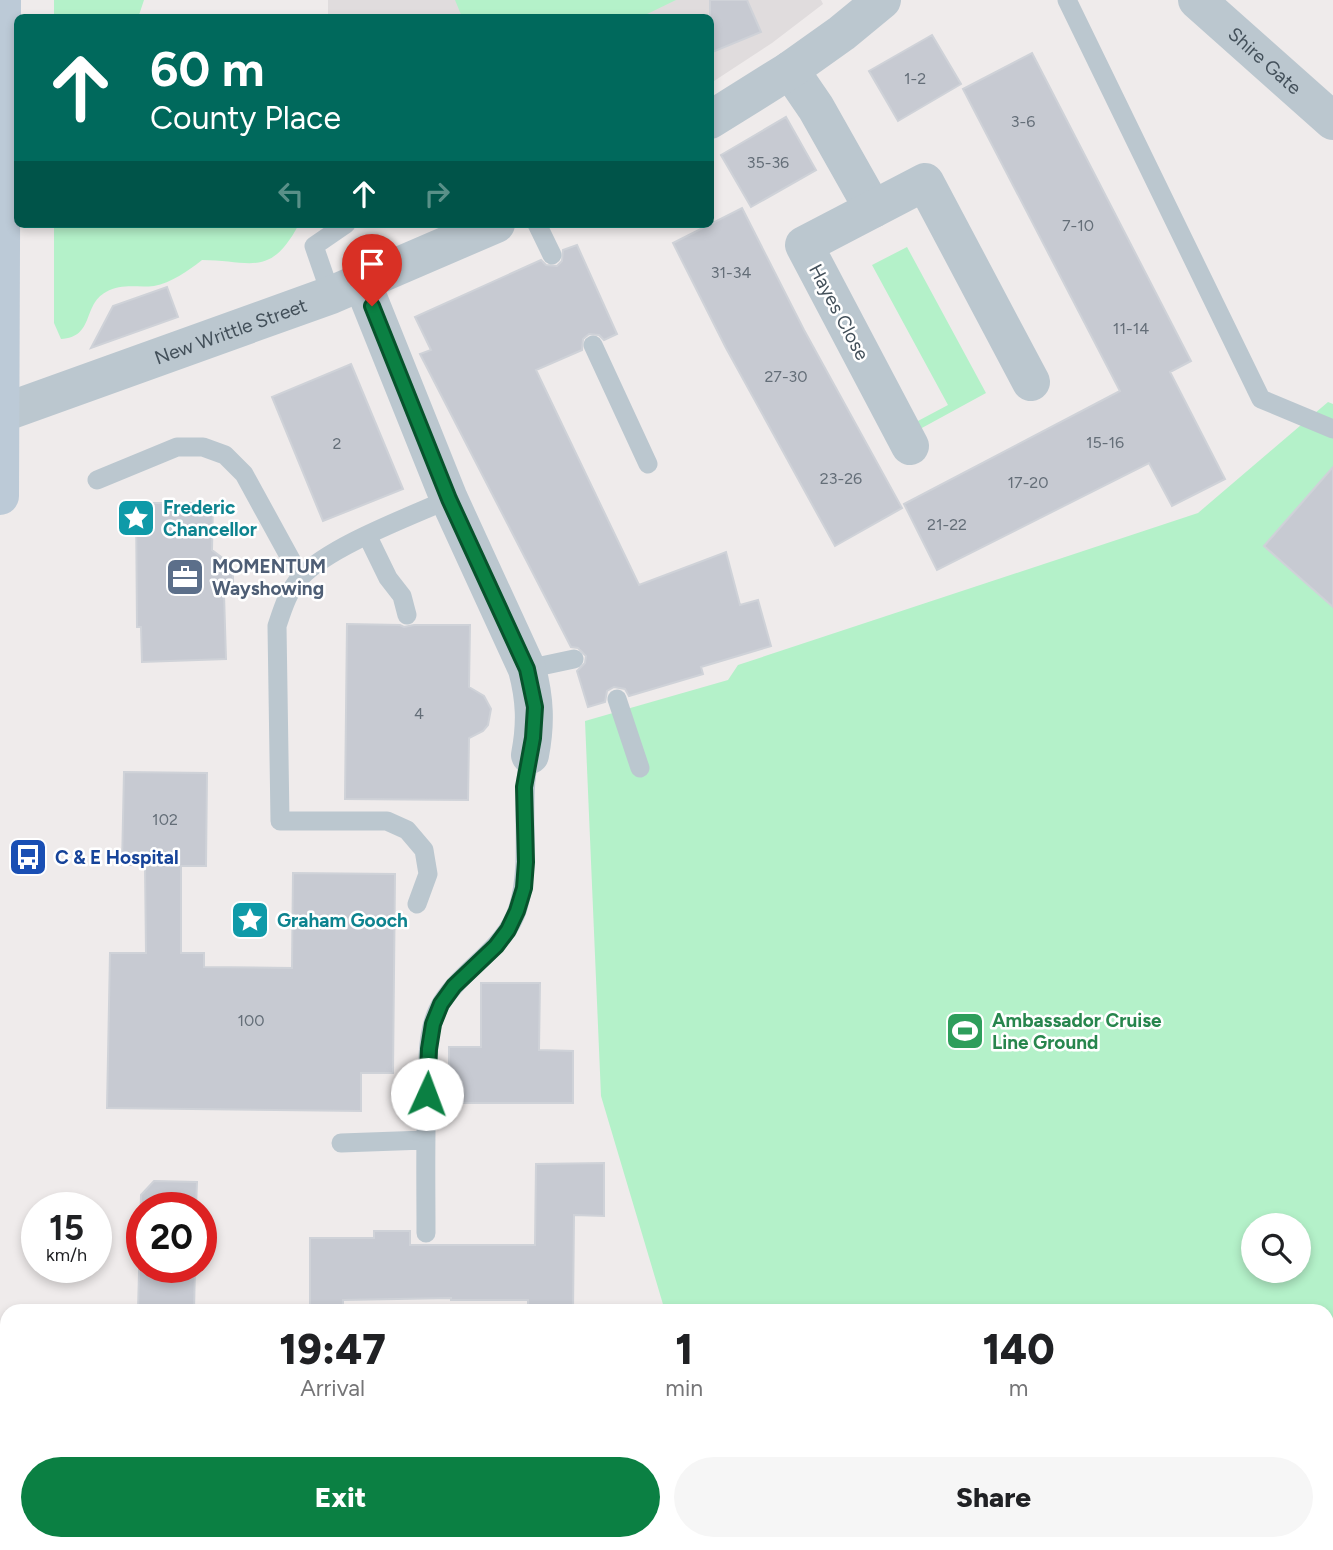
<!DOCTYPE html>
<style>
:root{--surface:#fff;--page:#f6f6f6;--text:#202124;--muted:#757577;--accent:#0b8043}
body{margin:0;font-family:Figtree,sans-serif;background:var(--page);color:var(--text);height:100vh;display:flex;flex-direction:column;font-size:26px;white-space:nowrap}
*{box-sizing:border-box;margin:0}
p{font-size:23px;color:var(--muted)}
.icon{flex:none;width:38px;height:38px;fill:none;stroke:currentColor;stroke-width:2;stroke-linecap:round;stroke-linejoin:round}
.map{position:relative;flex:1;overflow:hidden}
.drawer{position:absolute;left:0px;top:1304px;width:1334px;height:247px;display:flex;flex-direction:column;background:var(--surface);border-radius:21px 21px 0 0;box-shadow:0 4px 10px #0003}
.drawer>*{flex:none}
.banner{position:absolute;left:14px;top:14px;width:700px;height:214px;border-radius:10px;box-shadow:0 4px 10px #0003;background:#00695c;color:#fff;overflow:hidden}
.buttons{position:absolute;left:1241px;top:1213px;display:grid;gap:14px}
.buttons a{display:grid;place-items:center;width:70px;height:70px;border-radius:50%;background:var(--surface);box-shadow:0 4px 10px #0003;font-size:35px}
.speed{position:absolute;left:21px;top:1192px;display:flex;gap:14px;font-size:35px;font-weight:700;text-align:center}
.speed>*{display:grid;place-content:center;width:91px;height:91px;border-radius:50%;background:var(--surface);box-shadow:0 4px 10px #0003;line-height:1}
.speed small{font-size:18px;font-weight:400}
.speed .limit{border:10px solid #d22;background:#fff;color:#111}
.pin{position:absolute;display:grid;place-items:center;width:60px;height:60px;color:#fff;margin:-72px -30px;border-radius:50% 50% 50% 0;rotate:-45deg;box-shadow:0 0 7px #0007}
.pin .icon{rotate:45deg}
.me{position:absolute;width:77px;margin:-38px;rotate:2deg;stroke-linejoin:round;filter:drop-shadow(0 0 5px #0008)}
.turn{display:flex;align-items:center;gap:24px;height:147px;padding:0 21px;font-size:32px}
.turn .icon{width:91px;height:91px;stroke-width:2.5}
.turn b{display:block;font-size:49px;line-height:60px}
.lanes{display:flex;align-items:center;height:66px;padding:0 21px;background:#0003;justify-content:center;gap:35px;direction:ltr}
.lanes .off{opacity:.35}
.eta{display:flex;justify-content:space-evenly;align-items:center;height:119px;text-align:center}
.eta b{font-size:42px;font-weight:800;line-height:49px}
.primary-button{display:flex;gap:14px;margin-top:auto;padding:14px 21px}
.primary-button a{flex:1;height:80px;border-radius:42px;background:var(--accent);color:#fff;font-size:28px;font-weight:800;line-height:80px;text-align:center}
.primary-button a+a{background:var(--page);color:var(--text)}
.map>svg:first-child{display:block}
.education{fill:#e0dcdd}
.green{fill:#b4f1c9;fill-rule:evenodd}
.building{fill:#c7cad2;stroke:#cfd2d8;stroke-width:2}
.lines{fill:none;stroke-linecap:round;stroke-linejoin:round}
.service{stroke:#bbc7cf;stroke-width:19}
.minor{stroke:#bbc7cf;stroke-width:38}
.secondary{stroke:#bccad7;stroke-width:38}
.route-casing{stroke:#07532c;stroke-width:18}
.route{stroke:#0b8043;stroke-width:12}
.labels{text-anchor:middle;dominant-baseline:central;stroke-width:5;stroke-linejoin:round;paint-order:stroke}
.number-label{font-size:16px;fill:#646e78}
.street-label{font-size:19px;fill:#43505a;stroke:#fff}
.culture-label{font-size:19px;font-weight:bold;fill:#0d838f;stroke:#fff;text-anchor:start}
.service-label{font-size:19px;font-weight:bold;fill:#4e5e75;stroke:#fff;text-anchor:start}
.transit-label{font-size:19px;font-weight:bold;fill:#164399;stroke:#fff;text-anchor:start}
.leisure-label{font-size:19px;font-weight:bold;fill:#27864d;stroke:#fff;text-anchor:start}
</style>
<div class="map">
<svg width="1333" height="1550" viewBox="0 0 1333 1550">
<rect width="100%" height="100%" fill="#efebeb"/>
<path class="education" d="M 328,0 L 821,0 L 823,4 L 772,43 L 711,83 L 710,18 L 328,18 Z"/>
<path class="green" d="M 54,0 L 144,0 L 138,18 L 54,17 Z
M 455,0 L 676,0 L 645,15 L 646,18 L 462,17 Z
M 54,224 L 299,224 C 270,279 250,260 202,260 C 188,271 171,283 154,286 C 137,288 122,283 106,292 C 82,305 95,337 61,339 L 54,323 Z
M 907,247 L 986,393 L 920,429 L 916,422 L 948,405 L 872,265 Z
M 1328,402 L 1333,404 L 1333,1550 L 710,1550 L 709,1544 L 1326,1544 L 1326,1311 L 665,1311 L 601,1096 L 585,721 L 728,680 L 738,665 L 1198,513 ZM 1253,1225 L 1298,1225 L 1298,1270 L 1253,1270 Z"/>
<path class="building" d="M 710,0 L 747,0 L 761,32 L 710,53 Z
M 932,35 L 961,84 L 898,121 L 869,71 Z
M 1032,53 L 1191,361 L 1170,372 L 1225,479 L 1172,506 L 1149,463 L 937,570 L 904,504 L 1120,391 L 963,89 Z
M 786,117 L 816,170 L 751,207 L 721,155 Z
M 742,208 L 804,330 L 902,508 L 835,546 L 726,348 L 673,243 Z
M 577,245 L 617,334 L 604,340 L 599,335 L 589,334 L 583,339 L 582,350 L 536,370 L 639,585 L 726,552 L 740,605 L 758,600 L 771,646 L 701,667 L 703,674 L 629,696 L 625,689 L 614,687 L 607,691 L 605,702 L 588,707 L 577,671 L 585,663 L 586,656 L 578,648 L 571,647 L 420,354 L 431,350 L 415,317 L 541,260 L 546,265 L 557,266 L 562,261 L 563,250 Z
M 167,287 L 178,317 L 91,348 L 113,306 Z
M 351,364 L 403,489 L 323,521 L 272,397 Z
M 1333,467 L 1333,607 L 1264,546 Z
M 136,503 L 213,503 L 212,550 L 233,566 L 233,588 L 224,594 L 226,659 L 142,662 L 141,627 L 137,627 Z
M 347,624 L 400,625 L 404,627 L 414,625 L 470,625 L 469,687 L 484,696 L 491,709 L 488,725 L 483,731 L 469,738 L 468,800 L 345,799 Z
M 124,772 L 207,773 L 206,866 L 181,866 L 181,953 L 204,953 L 204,967 L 292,968 L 293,873 L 395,874 L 393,1073 L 361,1073 L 361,1111 L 107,1108 L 110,953 L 146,953 L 145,865 L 122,865 Z
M 481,983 L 540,983 L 539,1050 L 573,1051 L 573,1103 L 449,1103 L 449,1047 L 481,1047 Z
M 604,1163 L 604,1216 L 574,1215 L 573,1311 L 528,1311 L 528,1300 L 451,1300 L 451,1298 L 343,1300 L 343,1305 L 310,1306 L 310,1238 L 374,1238 L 374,1231 L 410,1231 L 410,1245 L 535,1245 L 536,1164 Z
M 154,1181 L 197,1182 L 196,1208 L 142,1208 L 142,1267 L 195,1267 L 194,1311 L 138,1311 L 141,1195 Z"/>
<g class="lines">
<path class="service" d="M 1067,0 L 1261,399 L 1333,429
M 537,224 L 552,255
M 331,295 L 314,246 L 346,224
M 593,345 L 648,464
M 97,480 L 177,447 L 203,447 L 225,455 L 244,474 L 301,578
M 368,537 L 388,578 L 402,596 L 407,615
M 527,669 L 574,659
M 617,699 L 640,768
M 417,904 L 428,874 L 424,850 L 407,830 L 387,821 L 280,821 L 277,626 C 283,608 288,591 301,577 C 330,546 409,517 449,499
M 341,1143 L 425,1140
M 426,1233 C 426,1185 425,1138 427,1090 C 428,1061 426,1027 442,1002 C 464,967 506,948 518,908 C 533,858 518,805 530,755
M 1326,1462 L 1333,1458
M 892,1545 L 914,1550
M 960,1550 L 997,1544"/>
<g class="minor">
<path id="s1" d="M 1197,0 L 1333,121"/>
<path d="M 790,70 L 816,108 L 873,209"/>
<path d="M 710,120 L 790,70 L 842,33 L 882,0"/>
<path d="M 362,282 L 449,499 L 527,669 C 535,699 536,724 530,755"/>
<path id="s2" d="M 0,414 L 331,295 L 496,224"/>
<path d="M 910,446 L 804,245 L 925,182 L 1031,382"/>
</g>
<path class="secondary" d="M 0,496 L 2,0"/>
</g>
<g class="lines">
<defs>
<path id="route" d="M 372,306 L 449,499 L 527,669 L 535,707 L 533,738 L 524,787 L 526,862 L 524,888 L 517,911 L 508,930 L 496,946 L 454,986 L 441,1004 L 433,1024 L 429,1049 L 427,1094"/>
</defs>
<use href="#route" class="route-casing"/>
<use href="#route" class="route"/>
</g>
<defs>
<symbol id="sight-square" viewBox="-11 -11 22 22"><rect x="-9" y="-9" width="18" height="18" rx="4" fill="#0f9aa8" stroke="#fff"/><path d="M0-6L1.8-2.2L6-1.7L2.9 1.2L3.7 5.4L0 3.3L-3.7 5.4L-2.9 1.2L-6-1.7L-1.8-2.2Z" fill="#fff"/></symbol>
<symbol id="office-square" viewBox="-11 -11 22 22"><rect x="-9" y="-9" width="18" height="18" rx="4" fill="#5c6f8a" stroke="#fff"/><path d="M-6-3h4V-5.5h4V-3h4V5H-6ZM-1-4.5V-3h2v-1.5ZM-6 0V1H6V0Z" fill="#fff"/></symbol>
<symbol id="bus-square" viewBox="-11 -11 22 22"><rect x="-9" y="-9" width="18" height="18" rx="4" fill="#1a4fb4" stroke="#fff"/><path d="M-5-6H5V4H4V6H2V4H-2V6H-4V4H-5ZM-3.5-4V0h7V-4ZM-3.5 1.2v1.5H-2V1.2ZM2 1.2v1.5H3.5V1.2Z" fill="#fff"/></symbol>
<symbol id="stadium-square" viewBox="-11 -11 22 22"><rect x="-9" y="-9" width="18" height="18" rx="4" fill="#2e9e5b" stroke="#fff"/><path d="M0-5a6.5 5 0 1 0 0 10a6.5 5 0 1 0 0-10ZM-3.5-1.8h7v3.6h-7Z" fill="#fff"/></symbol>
</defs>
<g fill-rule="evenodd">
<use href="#sight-square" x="114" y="496" width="44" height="44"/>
<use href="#office-square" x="163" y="555" width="44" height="44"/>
<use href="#bus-square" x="6" y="835" width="44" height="44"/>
<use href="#sight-square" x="228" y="898" width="44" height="44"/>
<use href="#stadium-square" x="943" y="1009" width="44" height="44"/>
</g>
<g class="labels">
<g class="number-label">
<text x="915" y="78">1-2</text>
<text x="1023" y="121">3-6</text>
<text x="768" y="162">35-36</text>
<text x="1078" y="225">7-10</text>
<text x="731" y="272">31-34</text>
<text x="1131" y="328">11-14</text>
<text x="786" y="376">27-30</text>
<text x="1105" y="442">15-16</text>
<text x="337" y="443">2</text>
<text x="841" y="478">23-26</text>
<text x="1028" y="482">17-20</text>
<text x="947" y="524">21-22</text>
<text x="419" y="713">4</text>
<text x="165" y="819">102</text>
<text x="251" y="1020">100</text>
</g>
<g class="street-label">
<text stroke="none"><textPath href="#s1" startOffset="91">Shire Gate</textPath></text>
<text transform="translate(839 312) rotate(62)">Hayes Close</text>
<text stroke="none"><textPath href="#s2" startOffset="245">New Writtle Street</textPath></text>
</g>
<g class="culture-label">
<text x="163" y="507">Frederic<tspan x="163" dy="22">Chancellor</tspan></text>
<text x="277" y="920">Graham Gooch</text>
</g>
<g class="service-label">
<text x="212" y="566">MOMENTUM<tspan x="212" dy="22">Wayshowing</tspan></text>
</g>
<g class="transit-label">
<text x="55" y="857">C &amp; E Hospital</text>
</g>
<g class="leisure-label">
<text x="992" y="1020">Ambassador Cruise<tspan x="992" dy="22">Line Ground</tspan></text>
</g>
</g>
</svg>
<div class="buttons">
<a><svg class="icon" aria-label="search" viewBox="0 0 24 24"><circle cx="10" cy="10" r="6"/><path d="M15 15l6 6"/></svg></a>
</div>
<div class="speed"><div>15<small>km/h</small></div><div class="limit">20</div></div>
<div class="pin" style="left:372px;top:306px;background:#d93025"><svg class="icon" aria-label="arrive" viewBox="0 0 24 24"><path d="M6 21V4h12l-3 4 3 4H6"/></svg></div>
<svg class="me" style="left:427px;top:1094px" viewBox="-20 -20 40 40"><circle r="19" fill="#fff"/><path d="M0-13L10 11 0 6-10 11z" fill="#0b8043"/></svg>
<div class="banner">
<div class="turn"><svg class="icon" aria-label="ahead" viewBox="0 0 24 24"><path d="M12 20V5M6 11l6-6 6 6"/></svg><div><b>60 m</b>County Place</div></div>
<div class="lanes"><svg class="icon off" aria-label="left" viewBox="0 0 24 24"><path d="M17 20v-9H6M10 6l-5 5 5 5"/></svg><svg class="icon" aria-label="ahead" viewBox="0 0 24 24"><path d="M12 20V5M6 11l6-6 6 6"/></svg><svg class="icon off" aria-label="right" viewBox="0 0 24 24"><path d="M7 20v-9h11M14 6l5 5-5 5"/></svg></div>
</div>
<section class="drawer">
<div class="eta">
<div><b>19:47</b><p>Arrival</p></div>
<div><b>1</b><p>min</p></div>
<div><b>140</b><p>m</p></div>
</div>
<div class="primary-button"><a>Exit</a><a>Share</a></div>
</section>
</div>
